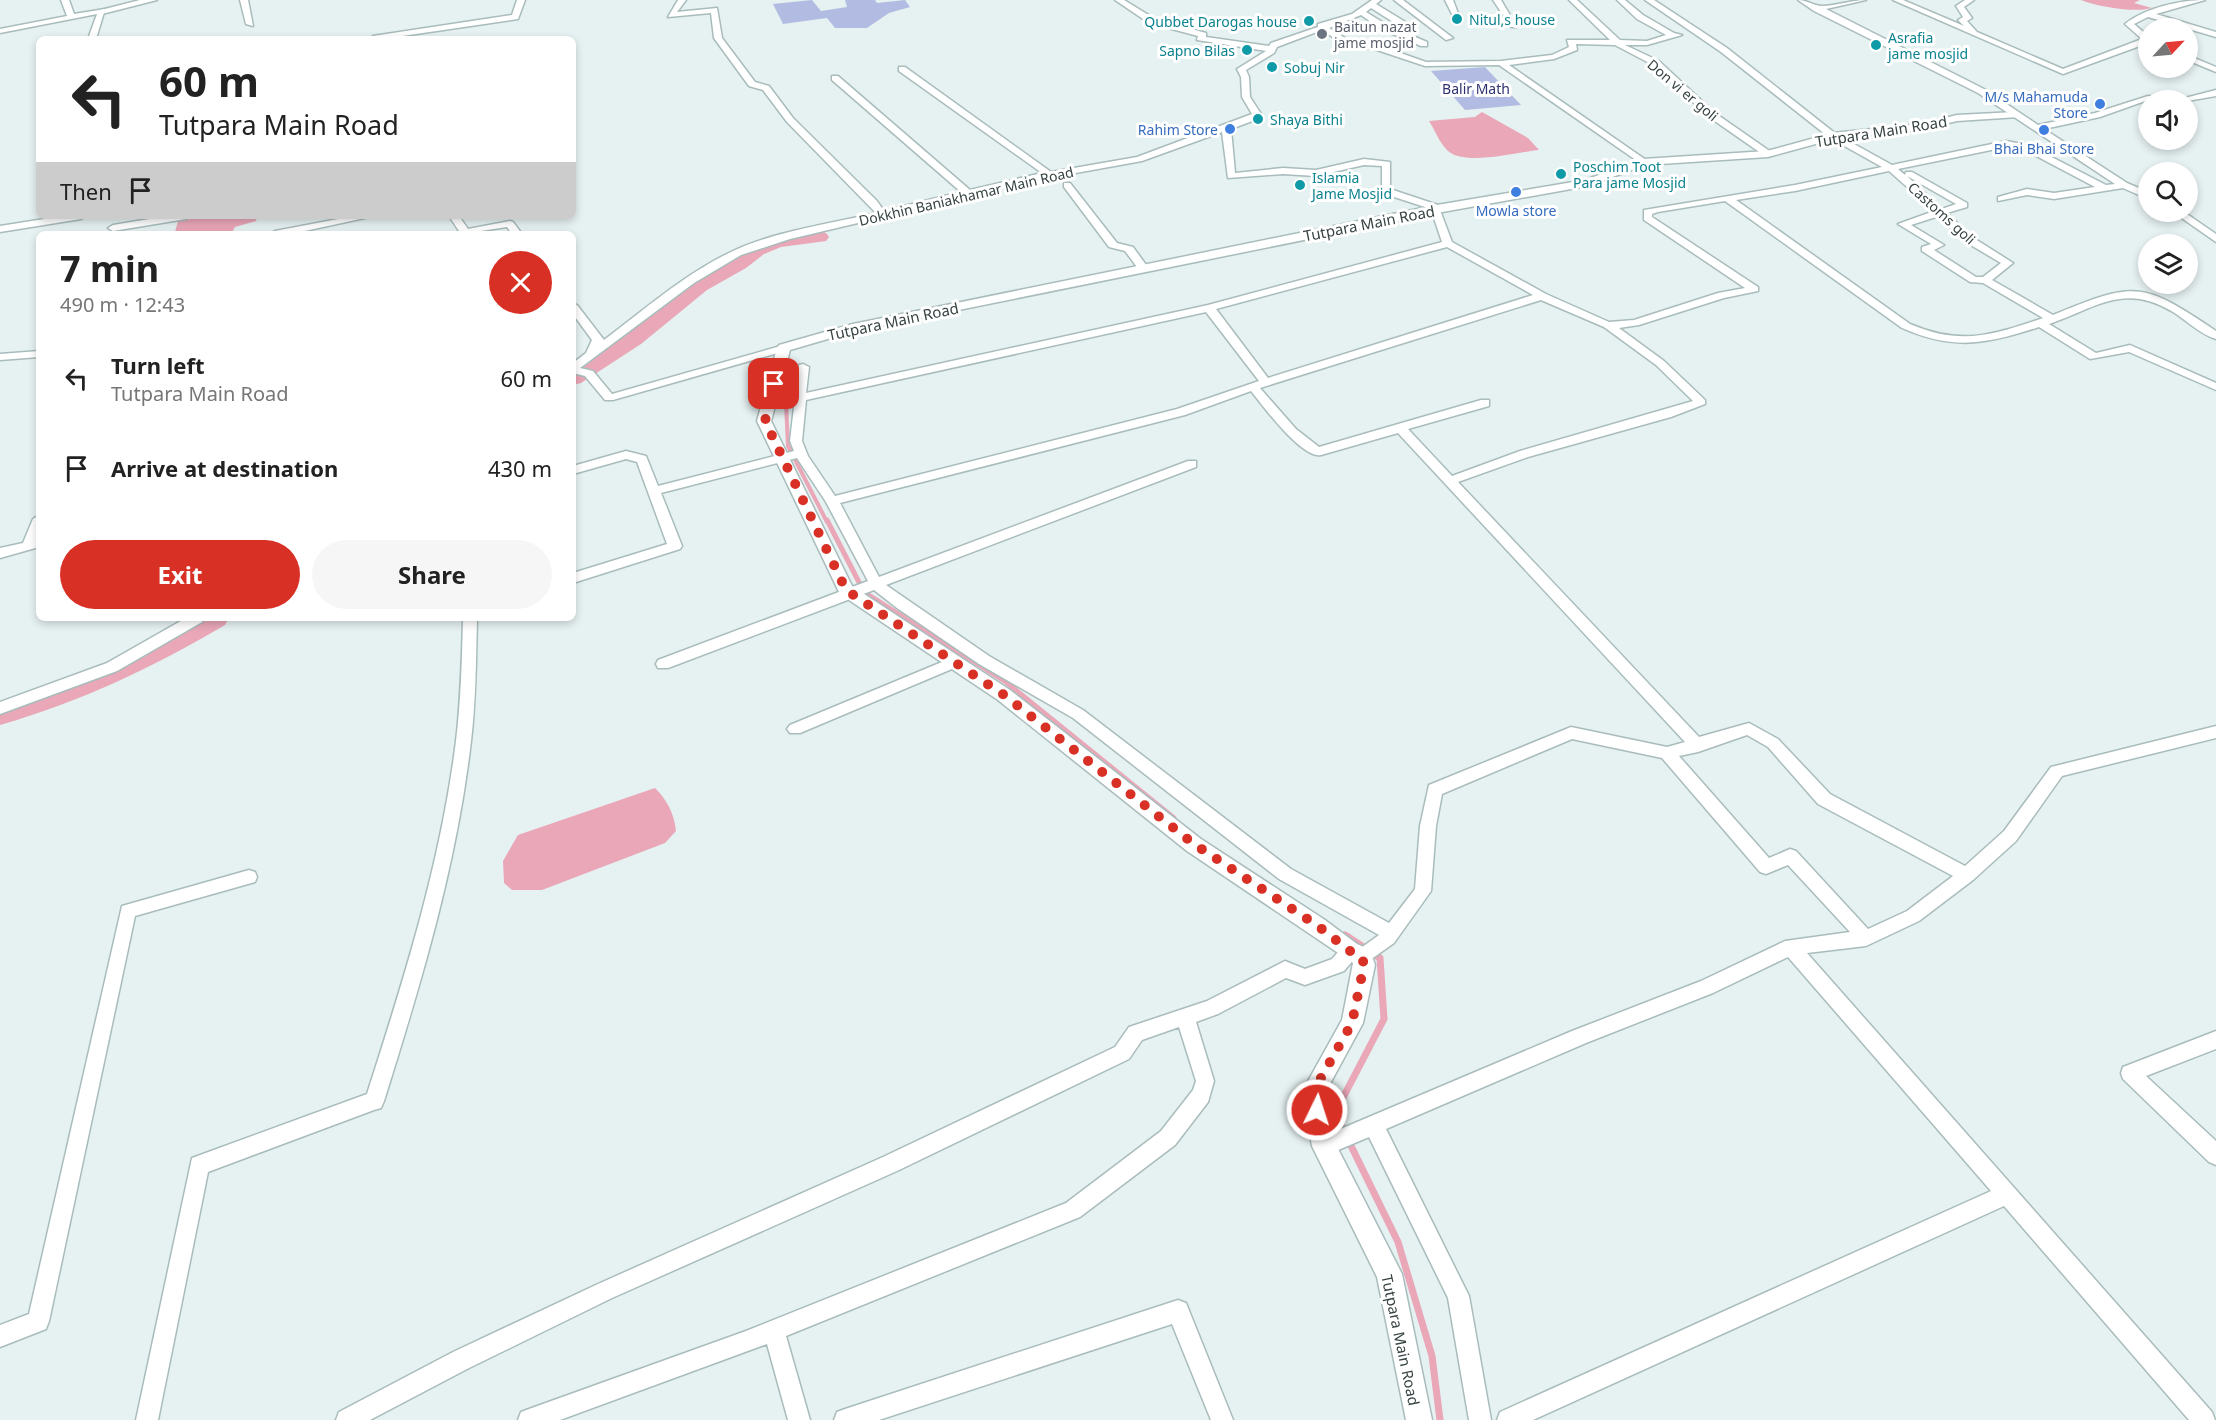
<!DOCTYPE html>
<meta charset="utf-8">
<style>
:root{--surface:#fff;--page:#f6f6f6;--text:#222;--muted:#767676;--accent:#d93025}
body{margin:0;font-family:"Noto Sans",sans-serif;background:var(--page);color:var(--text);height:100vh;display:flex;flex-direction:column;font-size:22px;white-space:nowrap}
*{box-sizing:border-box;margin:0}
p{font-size:20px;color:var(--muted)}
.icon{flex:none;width:33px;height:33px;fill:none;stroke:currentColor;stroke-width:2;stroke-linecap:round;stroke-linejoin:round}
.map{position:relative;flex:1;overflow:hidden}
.drawer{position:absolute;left:36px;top:231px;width:540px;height:390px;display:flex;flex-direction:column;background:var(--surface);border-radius:9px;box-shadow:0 3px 9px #0003}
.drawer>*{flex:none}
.hud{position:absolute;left:36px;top:36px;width:540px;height:183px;border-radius:9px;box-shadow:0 3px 9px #0003;background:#fff;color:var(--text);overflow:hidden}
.needle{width:39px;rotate:64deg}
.fabs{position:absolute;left:2138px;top:18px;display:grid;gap:12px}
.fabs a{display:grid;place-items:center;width:60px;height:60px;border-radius:50%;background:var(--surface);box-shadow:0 3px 9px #0003;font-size:30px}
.pin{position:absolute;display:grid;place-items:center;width:51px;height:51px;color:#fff;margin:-26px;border-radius:12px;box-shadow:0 3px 9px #0006}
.me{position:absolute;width:66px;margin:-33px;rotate:4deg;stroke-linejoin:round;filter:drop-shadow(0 0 4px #0008)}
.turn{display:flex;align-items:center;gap:21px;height:126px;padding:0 24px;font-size:27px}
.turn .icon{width:78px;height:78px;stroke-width:2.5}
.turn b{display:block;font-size:42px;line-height:51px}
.then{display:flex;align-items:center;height:57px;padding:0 24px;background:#0003;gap:12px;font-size:22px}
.round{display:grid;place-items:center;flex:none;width:63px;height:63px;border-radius:32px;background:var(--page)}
.summary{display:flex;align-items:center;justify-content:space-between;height:102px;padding:0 24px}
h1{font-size:36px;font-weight:700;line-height:45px}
.button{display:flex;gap:12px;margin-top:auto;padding:12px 24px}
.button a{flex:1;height:69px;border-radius:36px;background:var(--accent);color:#fff;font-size:24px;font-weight:700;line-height:69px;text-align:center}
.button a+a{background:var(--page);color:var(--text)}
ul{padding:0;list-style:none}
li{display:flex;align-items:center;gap:18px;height:90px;padding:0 24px}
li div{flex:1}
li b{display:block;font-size:22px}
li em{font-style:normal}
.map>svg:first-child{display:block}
.green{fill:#b2bce2}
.water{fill:#e9a7b8}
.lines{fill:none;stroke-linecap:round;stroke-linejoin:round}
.stream-far2{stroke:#e9a7b8;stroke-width:4}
.stream-far1{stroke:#e9a7b8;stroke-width:5}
.stream{stroke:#e9a7b8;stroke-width:7}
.river{fill:#e9a7b8;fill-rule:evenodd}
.minor-casing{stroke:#a9bcbc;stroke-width:3}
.tertiary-casing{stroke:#a9bcbc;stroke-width:3}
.minor{fill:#fff;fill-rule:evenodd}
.tertiary{fill:#fff;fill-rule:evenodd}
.route{stroke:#d93025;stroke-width:10;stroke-dasharray:0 18}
.culture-dot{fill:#0f9aa8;stroke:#fff;stroke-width:2}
.worship-dot{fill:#6b7280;stroke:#fff;stroke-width:2}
.shop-dot{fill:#3f7fe0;stroke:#fff;stroke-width:2}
.labels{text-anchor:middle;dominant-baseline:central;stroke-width:6;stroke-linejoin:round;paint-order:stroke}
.far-culture-label{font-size:14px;fill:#0d838f;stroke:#fff;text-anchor:start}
.far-worship-label{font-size:14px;fill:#5b616d;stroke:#fff;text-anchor:start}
.far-park-label{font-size:14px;fill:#2f326f;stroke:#fff}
.far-street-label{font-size:14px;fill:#364342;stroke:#fff}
.far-shop-label{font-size:14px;fill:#366cbe;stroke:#fff;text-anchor:end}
.street-label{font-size:15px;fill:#364342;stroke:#fff}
</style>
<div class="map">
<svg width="2216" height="1420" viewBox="0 0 2216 1420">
<rect width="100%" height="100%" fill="#e6f1f1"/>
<path class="green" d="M 812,0 L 821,11 L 847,7 L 845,0 L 875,0 L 877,3 L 905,0 L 910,7 L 889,13 L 867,28 L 835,28 L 827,18 L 783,24 L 773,4 Z
M 1485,67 L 1521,105 L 1465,110 L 1431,71 Z"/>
<path class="water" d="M 2081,0 L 2140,0 L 2134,3 L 2152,8 C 2134,13 2099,7 2081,0 Z
M 1482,112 L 1528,138 L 1539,150 C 1517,152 1463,167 1447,150 C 1439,142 1435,130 1429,121 L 1475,117 Z
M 210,216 L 257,216 L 256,221 L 235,227 L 231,234 L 175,232 L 178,221 Z
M 655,788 C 667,800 674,813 676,831 L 665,843 L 542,890 L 512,890 L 504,883 L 503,861 L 518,835 Z"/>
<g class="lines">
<path class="stream-far2" d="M 786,403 L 788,446 L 827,522"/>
<path class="stream-far1" d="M 827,520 L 864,592 L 1006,682 L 1174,818"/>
<path class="stream" d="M 1345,935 L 1380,958 L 1384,1019 L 1335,1113 L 1398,1242 L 1432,1356 L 1440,1420"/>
<path class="river" d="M 819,231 L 826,233 L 829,237 L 826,241 L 781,247 L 764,254 L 746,268 L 707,290 L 641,344 L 581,383 L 573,385 L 573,368 L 625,334 L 693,281 L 732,260 L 750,245 L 781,235 Z
M 192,618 L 229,618 L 225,625 C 151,668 83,701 0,725 L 0,701 L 93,669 Z"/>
<defs>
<path id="minor" d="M 61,0 L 69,0 L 74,14 L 105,9 L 96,39 L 88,39 L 97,14 L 0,33 L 0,29 L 67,16 Z
M 240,0 L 248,0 L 253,26 L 246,24 Z
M 517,0 L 525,0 L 518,19 L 382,39 L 374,39 L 373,36 L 512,15 Z
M 678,0 L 686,0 L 677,12 L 717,8 L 722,38 L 755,82 L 769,86 L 793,118 L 877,201 L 884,211 L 961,192 L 832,80 L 832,76 L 838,76 L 970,190 L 1042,173 L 899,71 L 899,67 L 905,67 L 1051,172 L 1137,157 L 1252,114 L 1242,97 L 1241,77 L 1237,69 L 1266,51 L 1197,40 L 1198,36 L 1149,23 L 1115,0 L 1124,0 L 1155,19 L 1206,33 L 1206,37 L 1269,46 L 1271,43 L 1318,27 L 1318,24 L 1352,14 L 1372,0 L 1381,0 L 1376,4 L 1407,23 L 1407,27 L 1401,27 L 1371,8 L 1366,12 L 1387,25 L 1427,42 L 1427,46 L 1421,46 L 1381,29 L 1361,15 L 1329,28 L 1353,43 L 1378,45 L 1426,62 L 1501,61 L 1552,55 L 1569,47 L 1567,40 L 1610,40 L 1569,0 L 1577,0 L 1620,40 L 1647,41 L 1666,35 L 1637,19 L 1617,0 L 1625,0 L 1643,15 L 1674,33 L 1682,35 L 1647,45 L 1625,45 L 1659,61 L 1715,113 L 1771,152 L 1771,156 L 1765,156 L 1709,117 L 1653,65 L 1615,45 L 1576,44 L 1577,50 L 1554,59 L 1509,65 L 1646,160 L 1648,162 L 1643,165 L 1499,65 L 1425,66 L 1374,49 L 1348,47 L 1322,30 L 1277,47 L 1274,53 L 1246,70 L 1249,77 L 1250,97 L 1261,114 L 1255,120 L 1231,129 L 1235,173 L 1283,168 L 1316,170 L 1364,159 L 1390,162 L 1390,189 L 1438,205 L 1452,242 L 1546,294 L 1609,322 L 1634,320 L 1718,293 L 1745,288 L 1644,220 L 1644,210 L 1795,185 L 1882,167 L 1830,138 L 1721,52 L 1645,0 L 1654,0 L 1727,48 L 1836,134 L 1892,165 L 2006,141 L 2028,145 L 2106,185 L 2115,184 L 1978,93 L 1814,11 L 1798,0 C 1807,0 1814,6 1822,6 C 1836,6 1851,0 1866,0 L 1826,9 L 1984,89 L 2038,125 L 2095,113 L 2148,96 L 2164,98 L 2165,100 L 2148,100 L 2100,117 L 2044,129 L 2127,183 L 2148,192 L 2148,199 L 2123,188 L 2054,199 L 2027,195 L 1998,201 L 1998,197 L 2027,189 L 2054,193 L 2095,187 L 2023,149 L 2006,147 L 1898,169 L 1905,175 L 1906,172 L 1912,172 L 1967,203 L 1967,207 L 1947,213 L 1972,237 L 2013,263 L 1992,280 L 2053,315 C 2135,281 2142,281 2216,331 L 2216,339 C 2201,335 2186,320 2173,312 C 2124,282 2096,308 2049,324 L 2096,353 L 2130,345 L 2216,383 L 2216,390 L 2129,352 L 2090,359 L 2039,327 C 1987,344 1954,351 1902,328 L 1725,201 L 1658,212 L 1652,214 L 1652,217 L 1758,287 L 1758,291 L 1724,298 L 1639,325 L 1619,328 L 1664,361 L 1705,400 L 1705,404 L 1671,417 L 1528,457 L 1458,482 L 1699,737 L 1749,723 L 1778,739 L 1830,794 L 1965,866 L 2004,831 L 2051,767 L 2216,726 L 2216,738 L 2062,776 L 2016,841 L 1973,880 L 1919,921 L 1866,946 L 1807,953 L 2212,1412 L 2215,1420 L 2189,1420 L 2004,1206 L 1533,1420 L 1497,1420 L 1500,1412 L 1991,1191 L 1788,957 L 1713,993 L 1586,1043 L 1386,1129 L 1469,1296 L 1491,1420 L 1469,1420 L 1448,1298 L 1369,1137 L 1324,1156 L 1317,1153 L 1314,1146 L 1317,1139 L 1572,1031 L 1701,981 L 1785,941 L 1850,932 L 1788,865 L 1766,874 L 1760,872 L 1662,758 L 1572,739 L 1442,794 L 1436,826 L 1431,891 L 1394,943 L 1363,965 L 1357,963 L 1355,958 L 1344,971 L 1305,985 L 1286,978 L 1218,1014 L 1196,1022 L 1214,1081 L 1208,1102 L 1175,1145 L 1080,1217 L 786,1336 L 810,1420 L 788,1420 L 767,1344 L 560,1420 L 518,1420 L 521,1412 L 529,1409 L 746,1331 L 1066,1203 L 1161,1131 L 1193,1090 L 1196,1081 L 1179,1027 L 1142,1040 L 1129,1059 L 897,1171 L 612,1298 L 469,1368 L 370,1420 L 336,1420 L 339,1412 L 453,1352 L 598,1284 L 883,1157 L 1115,1047 L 1129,1027 L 1207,1001 L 1285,961 L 1305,969 L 1332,959 L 1344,945 L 1350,943 L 1356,945 L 1358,950 L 1379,935 L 1279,879 L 1073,718 L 979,664 L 897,608 L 874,590 L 668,668 L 658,668 L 656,664 L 658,660 L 868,581 L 826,502 L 797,458 L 661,493 L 682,546 L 680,549 L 573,583 L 573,573 L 667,544 L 637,462 L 626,459 L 573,474 L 573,466 L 626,451 L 646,456 L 658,486 L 794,451 L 790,441 L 799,365 L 803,364 L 809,367 L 806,393 L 1208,305 L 1442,242 L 1431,209 L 1382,193 L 1382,166 L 1364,165 L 1316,176 L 1283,174 L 1228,178 L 1222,132 L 1142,161 L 1026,182 L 888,216 L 883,219 L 879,218 L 790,239 L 741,255 L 694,283 L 580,368 L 593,371 L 612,394 L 784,345 L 790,348 L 788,350 L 613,400 L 605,400 L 585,376 L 573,373 L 573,363 L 586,353 L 592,340 L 573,314 L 573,304 L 577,305 L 604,340 C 645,309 686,273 733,251 C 775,231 830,224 876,213 L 787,122 L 763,90 L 749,86 L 714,38 L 711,13 L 668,17 ZM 1889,171 L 1934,211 L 1898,224 L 1931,244 L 1922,247 L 1922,251 L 1970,282 L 1983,283 L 2043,318 C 1993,335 1961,346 1910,324 L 1736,200 L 1795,191 ZM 1907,176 L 1956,204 L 1942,209 ZM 1939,216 L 1964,241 L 2001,263 L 1983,277 L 1976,277 L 1934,250 L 1944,245 L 1911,225 ZM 1447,247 L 1533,295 L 1268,378 L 1216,309 ZM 1541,300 L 1604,327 L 1656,365 L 1693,401 L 1520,451 L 1452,476 L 1408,429 L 1489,406 L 1489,400 L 1481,400 L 1319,447 L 1296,429 L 1260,388 ZM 1206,312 L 1259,381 L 1177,409 L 835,496 L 808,456 L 802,441 L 806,400 ZM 1251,391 C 1263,406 1302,459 1321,455 L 1398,433 L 1685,742 L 1667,747 L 1571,727 L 1429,785 L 1420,826 L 1415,889 L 1389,923 L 1291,869 L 1083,710 L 989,656 L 886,585 L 1196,467 L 1196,461 L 1188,461 L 879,577 L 840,503 L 1185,415 ZM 1747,735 L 1768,747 L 1818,804 L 1953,876 L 1907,911 L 1868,929 L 1796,851 L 1790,849 L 1769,858 L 1679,756 L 1698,752 Z
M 1394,0 L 1403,0 L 1453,38 L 1446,40 Z
M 1445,0 L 1453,0 L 1459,16 L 1453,16 Z
M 1493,0 L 1501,0 L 1517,27 L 1511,27 Z
M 1893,0 L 1903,0 L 1964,26 L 1958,20 L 1963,17 L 1956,6 L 1965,0 L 1974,0 L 1964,7 L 1972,18 L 1967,21 L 1977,32 L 2063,69 L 2142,39 L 2125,24 C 2145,8 2180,0 2205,0 L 2156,14 L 2216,32 L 2216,37 L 2148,17 L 2134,24 L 2148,36 L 2148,43 L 2063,74 Z
M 2187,55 L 2216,67 L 2216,72 L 2187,60 Z
M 2216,90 L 2216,96 L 2187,101 L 2177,100 Z
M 1064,183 L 1070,183 L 1117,243 L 1133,247 L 1149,269 L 1148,271 L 1140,271 L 1125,251 L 1109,247 L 1064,187 Z
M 2173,212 L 2184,212 L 2216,234 L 2216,242 Z
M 63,216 L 86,216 L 81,219 L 0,232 L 0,226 Z
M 168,216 L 191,216 L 186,219 L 113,231 L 108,228 L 113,225 Z
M 354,216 L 374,216 L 291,234 L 270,234 L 275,231 Z
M 449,216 L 459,216 L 468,229 L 510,221 L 513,222 L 522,234 L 512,234 L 507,227 L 461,234 Z
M 39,351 L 39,357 L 0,360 L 0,354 Z
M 39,515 L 39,547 L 0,558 L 0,548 L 23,543 L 33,519 Z
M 186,618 L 204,618 L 202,622 L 117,671 L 0,714 L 0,702 L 107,663 Z
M 463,618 L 477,618 C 476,659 476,700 471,741 C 457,864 421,983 384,1101 L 381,1108 L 374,1110 L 208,1172 L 158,1420 L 136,1420 L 192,1158 L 367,1094 C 404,979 441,862 456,741 C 461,700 462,659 463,618 Z
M 954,657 L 961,662 L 959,666 L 800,733 L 790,733 L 787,729 L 790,725 Z
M 249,870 L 255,872 L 257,877 L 255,882 L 135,916 L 49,1321 L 46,1329 L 0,1347 L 0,1325 L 29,1314 L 122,906 Z
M 2216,1031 L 2216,1049 L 2146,1076 L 2216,1141 L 2216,1165 L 2209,1162 L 2123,1079 L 2121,1073 L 2123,1067 Z
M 1178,1300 L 1186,1303 L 1233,1420 L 1211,1420 L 1172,1324 L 879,1420 L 834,1420 L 837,1412 L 845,1409 Z"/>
<path id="tertiary" d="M 140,0 L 157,0 L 102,14 L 97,11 Z
M 2015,112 L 2020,115 L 2019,117 L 1957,121 L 1920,130 L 1834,139 L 1768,157 L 1645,165 L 1588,186 L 1437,213 L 855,331 L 790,350 L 771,421 L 852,586 L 1010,690 L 1201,839 L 1325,920 L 1357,944 L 1370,950 L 1375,965 L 1363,1023 L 1325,1093 L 1335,1143 L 1402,1274 L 1432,1420 L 1406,1420 L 1377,1277 L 1312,1146 L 1302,1092 L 1342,1020 L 1353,963 L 1187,851 L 998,700 L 840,594 L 757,421 L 777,348 L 779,345 L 853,324 L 1437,205 L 1585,180 L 1643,159 L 1767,151 L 1833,133 L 1920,124 L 1957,115 Z"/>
</defs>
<use href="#minor" class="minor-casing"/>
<use href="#tertiary" class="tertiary-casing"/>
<use href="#minor" class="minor"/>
<use href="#tertiary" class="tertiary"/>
</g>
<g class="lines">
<path class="route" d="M 774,384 L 765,421 L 846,590 L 1004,695 L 1194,844 L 1318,926 L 1350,951 L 1362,957 L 1364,965 L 1352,1023 L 1313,1092 L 1317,1110"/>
</g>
<g class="culture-dot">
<circle cx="1457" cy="19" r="6"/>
<circle cx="1309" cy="21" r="6"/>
<circle cx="1876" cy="45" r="6"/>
<circle cx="1247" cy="50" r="6"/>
<circle cx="1272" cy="67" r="6"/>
<circle cx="1258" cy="119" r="6"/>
<circle cx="1561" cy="174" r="6"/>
<circle cx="1300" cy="185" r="6"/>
</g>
<circle class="worship-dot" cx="1322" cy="34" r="6"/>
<g class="shop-dot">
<circle cx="2100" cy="104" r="6"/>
<circle cx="1230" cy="129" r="6"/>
<circle cx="2044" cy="130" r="6"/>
<circle cx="1516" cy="192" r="6"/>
</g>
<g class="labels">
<g class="far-culture-label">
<text x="1469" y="19">Nitul,s house</text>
<text x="1297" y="21" text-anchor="end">Qubbet Darogas house</text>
<text x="1888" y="37">Asrafia<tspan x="1888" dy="16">jame mosjid</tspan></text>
<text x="1235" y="50" text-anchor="end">Sapno Bilas</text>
<text x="1284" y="67">Sobuj Nir</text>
<text x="1270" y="119">Shaya Bithi</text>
<text x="1573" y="166">Poschim Toot<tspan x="1573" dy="16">Para jame Mosjid</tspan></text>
<text x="1312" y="177">Islamia<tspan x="1312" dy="16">Jame Mosjid</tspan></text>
</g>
<g class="far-worship-label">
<text x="1334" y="26">Baitun nazat<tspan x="1334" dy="16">jame mosjid</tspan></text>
</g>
<g class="far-park-label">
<text x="1476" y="88">Balir Math</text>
</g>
<g class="far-street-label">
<text transform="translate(1683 90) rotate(40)">Don vi er goli</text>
<text transform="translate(966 196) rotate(-13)">Dokkhin Baniakhamar Main Road</text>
<text transform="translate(1942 213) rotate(42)">Castoms goli</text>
</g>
<g class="far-shop-label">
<text x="2088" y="96">M/s Mahamuda<tspan x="2088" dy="16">Store</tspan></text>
<text x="1218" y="129">Rahim Store</text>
<text x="2044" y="148" text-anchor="middle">Bhai Bhai Store</text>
<text x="1516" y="210" text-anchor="middle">Mowla store</text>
</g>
<g class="street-label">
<text transform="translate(1881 131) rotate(-9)">Tutpara Main Road</text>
<text transform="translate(1369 223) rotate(-11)">Tutpara Main Road</text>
<text transform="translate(893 321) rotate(-12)">Tutpara Main Road</text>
<text transform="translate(1401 1340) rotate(78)">Tutpara Main Road</text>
</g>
</g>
</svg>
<div class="fabs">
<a><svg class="needle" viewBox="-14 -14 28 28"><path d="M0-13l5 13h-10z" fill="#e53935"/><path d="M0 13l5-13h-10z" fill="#767676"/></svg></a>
<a><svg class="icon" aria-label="sound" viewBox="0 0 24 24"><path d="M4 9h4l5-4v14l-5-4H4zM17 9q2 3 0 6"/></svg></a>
<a><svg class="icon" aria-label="search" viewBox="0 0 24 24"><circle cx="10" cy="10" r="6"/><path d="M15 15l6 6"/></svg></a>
<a><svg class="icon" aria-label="layers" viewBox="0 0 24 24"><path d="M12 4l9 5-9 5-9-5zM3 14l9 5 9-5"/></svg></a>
</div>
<div class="pin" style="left:774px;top:384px;background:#d93025"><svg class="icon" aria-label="arrive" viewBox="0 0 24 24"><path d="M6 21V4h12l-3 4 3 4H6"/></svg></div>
<svg class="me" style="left:1317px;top:1110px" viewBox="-20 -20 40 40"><circle r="17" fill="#d93025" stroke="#fff" stroke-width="3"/><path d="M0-11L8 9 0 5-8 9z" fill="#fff"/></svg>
<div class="hud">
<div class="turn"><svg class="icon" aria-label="left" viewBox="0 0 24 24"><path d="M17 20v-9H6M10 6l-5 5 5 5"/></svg><div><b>60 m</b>Tutpara Main Road</div></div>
<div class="then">Then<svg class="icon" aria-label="arrive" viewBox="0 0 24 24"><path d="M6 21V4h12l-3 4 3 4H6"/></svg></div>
</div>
<section class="drawer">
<div class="summary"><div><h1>7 min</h1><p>490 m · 12:43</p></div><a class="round" style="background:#d93025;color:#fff"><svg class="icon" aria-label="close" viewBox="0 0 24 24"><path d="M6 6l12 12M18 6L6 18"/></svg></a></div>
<ul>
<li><svg class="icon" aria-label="left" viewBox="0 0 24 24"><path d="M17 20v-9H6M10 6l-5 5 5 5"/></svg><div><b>Turn left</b><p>Tutpara Main Road</p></div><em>60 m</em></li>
<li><svg class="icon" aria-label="arrive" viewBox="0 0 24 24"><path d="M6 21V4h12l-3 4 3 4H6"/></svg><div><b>Arrive at destination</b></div><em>430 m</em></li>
</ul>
<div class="button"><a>Exit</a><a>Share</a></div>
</section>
</div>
